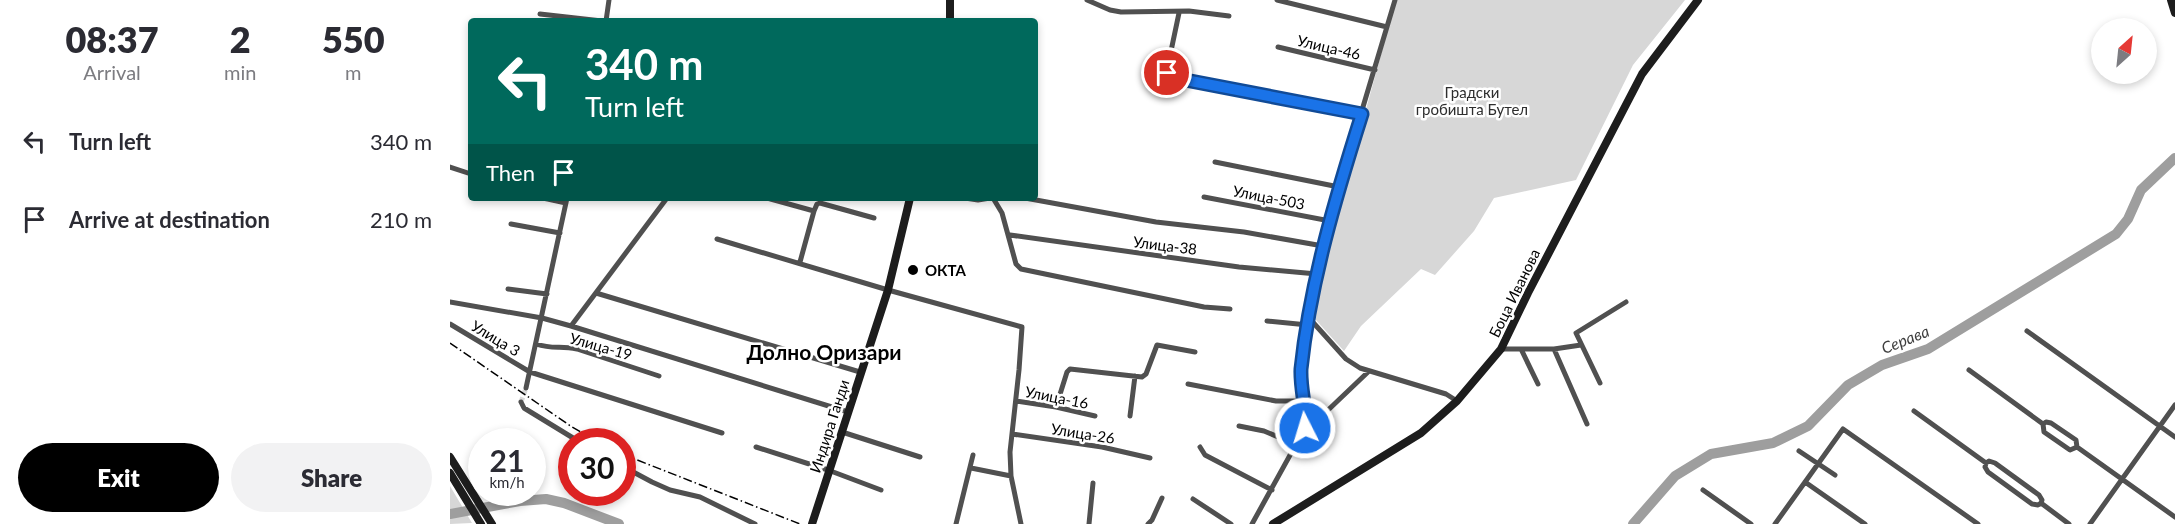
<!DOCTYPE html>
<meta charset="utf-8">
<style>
:root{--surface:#fff;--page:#f2f2f3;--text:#2b2b33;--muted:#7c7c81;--accent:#000}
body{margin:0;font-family:Lato,sans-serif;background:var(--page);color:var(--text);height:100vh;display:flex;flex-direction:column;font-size:22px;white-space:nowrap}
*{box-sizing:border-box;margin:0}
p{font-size:20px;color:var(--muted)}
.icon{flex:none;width:33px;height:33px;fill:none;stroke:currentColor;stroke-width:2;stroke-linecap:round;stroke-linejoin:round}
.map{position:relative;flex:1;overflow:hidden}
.panel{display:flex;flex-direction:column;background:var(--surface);width:450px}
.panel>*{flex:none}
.banner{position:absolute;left:18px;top:18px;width:570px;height:183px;border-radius:6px;box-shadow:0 3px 9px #0003;background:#00695c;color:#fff;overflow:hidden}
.needle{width:39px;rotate:27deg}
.buttons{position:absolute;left:1641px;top:18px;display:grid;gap:12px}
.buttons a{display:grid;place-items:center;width:66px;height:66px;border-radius:50%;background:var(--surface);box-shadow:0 3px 9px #0003;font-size:30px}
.speed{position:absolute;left:18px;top:428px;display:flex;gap:12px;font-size:30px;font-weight:700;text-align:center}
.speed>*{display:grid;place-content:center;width:78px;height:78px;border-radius:50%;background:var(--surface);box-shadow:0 3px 9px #0003;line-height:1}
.speed small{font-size:15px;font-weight:400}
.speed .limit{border:9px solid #d22;background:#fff;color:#111}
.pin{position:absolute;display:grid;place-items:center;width:51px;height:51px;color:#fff;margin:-26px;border:3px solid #fff;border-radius:50%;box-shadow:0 2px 6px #0007}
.me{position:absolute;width:66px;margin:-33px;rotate:355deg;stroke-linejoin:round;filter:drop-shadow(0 0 4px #0008)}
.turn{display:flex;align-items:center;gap:21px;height:126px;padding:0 18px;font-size:27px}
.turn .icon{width:78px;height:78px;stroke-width:2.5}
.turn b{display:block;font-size:42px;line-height:51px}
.then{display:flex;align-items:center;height:57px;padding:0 18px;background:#0003;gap:12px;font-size:22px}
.eta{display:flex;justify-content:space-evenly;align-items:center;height:102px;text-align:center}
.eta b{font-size:36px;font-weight:800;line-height:42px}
.button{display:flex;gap:12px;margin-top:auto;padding:12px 18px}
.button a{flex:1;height:69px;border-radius:36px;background:var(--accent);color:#fff;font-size:24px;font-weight:800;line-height:69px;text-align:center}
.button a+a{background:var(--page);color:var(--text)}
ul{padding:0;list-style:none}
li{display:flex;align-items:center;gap:18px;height:78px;padding:0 18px}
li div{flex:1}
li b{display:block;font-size:22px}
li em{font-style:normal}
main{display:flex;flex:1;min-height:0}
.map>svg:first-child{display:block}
.green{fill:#d7d7d7}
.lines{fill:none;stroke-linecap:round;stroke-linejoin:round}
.river{stroke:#9e9e9e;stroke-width:10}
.street-tunnel{stroke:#d9d9d9;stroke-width:5;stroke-dasharray:5 2.5;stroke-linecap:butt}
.street{stroke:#505050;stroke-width:5}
.secondary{stroke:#1d1d1d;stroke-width:8}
.rail{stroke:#000;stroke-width:1.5;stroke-dasharray:9 3 1.5 3;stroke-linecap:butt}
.route-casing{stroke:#114b97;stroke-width:15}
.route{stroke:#1a73e8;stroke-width:10}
.poi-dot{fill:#000;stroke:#fff;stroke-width:2}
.labels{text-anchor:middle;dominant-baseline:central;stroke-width:5;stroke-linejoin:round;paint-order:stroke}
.street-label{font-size:15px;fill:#000;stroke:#fff}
.park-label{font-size:15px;fill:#2e2e2e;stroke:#fff}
.poi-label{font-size:15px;font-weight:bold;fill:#000;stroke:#fff;text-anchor:start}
.water-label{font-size:16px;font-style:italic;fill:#3f3f3f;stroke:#fff}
.district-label{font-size:21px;font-weight:bold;fill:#000;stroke:#fff}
</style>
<main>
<section class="panel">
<div class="eta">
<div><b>08:37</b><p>Arrival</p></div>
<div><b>2</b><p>min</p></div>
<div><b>550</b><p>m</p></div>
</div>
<ul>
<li><svg class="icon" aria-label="left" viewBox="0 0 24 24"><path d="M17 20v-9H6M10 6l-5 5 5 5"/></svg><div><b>Turn left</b></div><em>340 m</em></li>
<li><svg class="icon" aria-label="arrive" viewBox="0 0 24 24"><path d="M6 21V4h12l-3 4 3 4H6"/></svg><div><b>Arrive at destination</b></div><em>210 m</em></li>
</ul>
<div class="button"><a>Exit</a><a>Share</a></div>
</section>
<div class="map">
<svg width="1725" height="524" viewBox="0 0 1725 524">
<rect width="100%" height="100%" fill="#fff"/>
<path class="green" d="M 946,0 L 1235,0 L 1183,65 L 1126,180 L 1044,198 L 1024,231 L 985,275 L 971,269 L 911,326 L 894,351 L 865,319 L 876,255 Z
M 0,486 L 22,523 L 0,524 Z"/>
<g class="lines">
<path class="river" d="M 0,514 L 70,501 L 96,499 L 114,503 L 169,524
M 1183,524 L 1225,476 L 1261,454 L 1323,443 L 1358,426 L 1398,385 L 1432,365 L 1478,349 L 1666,234 L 1678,219 L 1691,190 L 1725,158"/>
<path class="street-tunnel" d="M 71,402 L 76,388"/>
<path class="street" d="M 637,0 L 660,10 L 671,12 L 739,11 L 779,16
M 827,0 L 937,27
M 729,13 L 717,70 L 721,77 L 912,114
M 90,14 L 152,21
M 156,21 L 159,0
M 828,47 L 925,70
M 765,162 L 889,187
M 0,167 L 21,174
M 754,197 L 880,221
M 93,198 L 116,203
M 317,198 L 364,211 L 367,204 L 370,203 L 424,218
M 515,198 L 528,200 L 540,198
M 543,198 L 552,213 L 566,264 L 571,269 L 754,307 L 780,309
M 575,198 L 706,222 L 794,232 L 873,246
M 61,224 L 110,233
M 560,235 L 789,267 L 867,274
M 267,239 L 438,290 L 572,327 L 569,370 L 560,452 L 561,476 L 571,524
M 350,262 L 364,211
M 58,289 L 97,294
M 146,293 L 410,372
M 0,302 L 92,318 L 121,326 L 398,412
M 860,319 L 896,359 L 910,368 L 996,394 L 1007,401
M 817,321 L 858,325
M 0,324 L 80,372 L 272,433
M 121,326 L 217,198
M 1577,331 L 1725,437
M 86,344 C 104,350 110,345 127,349 L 209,376
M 1051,349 L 1104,349 L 1131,345
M 1071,349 L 1088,384
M 1104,349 L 1137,424
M 1519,370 L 1593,424 L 1596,422 L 1601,423 L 1626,440 L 1627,447 L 1725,517
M 1150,383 L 1126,333 L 1176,302
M 738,384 L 826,401 L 853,401
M 76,388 L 117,198
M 566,401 L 606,407 L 645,416
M 71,402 L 74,408 L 128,441
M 606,407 L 617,372 L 620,369 L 692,377 L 696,374 L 707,345 L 745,352
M 1464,411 L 1536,463 L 1539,461 L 1545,463 L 1589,495 L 1592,500 L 1591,503 L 1619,524
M 680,416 L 685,376
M 1593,424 L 1594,432 L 1620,450 L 1627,447
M 789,426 L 814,431 L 847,445
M 392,432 L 470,457
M 854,433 L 918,372
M 562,434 L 652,447 L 700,458
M 306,447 L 378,470 L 431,490
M 750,447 L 755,455 L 822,490
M 1349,451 L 1385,475
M 1536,463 L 1535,467 L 1538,472 L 1582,504 L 1588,505 L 1591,503
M 172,466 L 202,482 L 220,490 L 250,497 L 305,524
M 521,468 L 561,476
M 1355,482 L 1415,524
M 1253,490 L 1301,524
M 743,499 L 781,524
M 506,524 L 523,455
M 639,524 L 643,483
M 698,524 L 702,520 L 712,498
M 802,524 L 855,428 L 851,390 L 851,369 L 867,274 L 889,187 L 945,0
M 1325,524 L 1393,429 L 1528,524
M 1640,524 L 1725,405"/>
<path class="secondary" d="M 1721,0 L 1725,13
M 500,21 L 500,0
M 0,457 L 42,524
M 0,473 L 31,524
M 362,524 L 438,290 L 460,198
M 823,524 L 971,433 L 1007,401 L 1051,349 L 1078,293 L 1192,74 L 1248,0"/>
<path class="rail" d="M 0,343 L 122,427 L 147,441
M 172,454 L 350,524"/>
</g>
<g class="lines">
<defs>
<path id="route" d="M 717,73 L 725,78 L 912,114 C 886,196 860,283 851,369 C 850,389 857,409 855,428"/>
</defs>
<use href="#route" class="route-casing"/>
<use href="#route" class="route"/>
</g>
<circle class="poi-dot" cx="463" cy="270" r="6"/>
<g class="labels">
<g class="street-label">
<text transform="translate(879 47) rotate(13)">Улица-46</text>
<text transform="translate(819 197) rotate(11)">Улица-503</text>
<text transform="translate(715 245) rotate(7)">Улица-38</text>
<text transform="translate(1064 293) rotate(-64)">Боца Иванова</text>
<text transform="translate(46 338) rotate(31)">Улица 3</text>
<text transform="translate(151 346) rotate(16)">Улица-19</text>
<text transform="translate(607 397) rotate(11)">Улица-16</text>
<text transform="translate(379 426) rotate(-72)">Индира Ганди</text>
<text transform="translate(633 433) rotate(9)">Улица-26</text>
</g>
<g class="park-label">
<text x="1022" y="92">Градски<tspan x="1022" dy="17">гробишта Бутел</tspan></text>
</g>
<g class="poi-label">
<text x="475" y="270">ОКТА</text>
</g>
<g class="water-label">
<text transform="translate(1455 339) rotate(-22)">Серава</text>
</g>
<g class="district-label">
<text x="374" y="351">Долно Оризари</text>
</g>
</g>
</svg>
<div class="buttons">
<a><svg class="needle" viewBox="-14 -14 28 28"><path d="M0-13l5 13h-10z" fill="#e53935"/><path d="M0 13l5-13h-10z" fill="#7c7c81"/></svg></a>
</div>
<div class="speed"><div>21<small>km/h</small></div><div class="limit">30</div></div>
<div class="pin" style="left:717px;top:73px;background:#d93025"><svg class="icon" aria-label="arrive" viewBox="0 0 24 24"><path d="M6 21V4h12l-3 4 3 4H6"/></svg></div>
<svg class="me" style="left:855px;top:428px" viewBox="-20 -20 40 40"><circle r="17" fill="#1a73e8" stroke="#fff" stroke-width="3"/><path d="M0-11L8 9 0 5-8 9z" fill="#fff"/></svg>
<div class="banner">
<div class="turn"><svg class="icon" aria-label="left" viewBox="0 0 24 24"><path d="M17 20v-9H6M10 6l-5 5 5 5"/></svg><div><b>340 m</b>Turn left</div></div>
<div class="then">Then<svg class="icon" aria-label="arrive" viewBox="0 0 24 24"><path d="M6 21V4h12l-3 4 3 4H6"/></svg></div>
</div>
</div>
</main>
